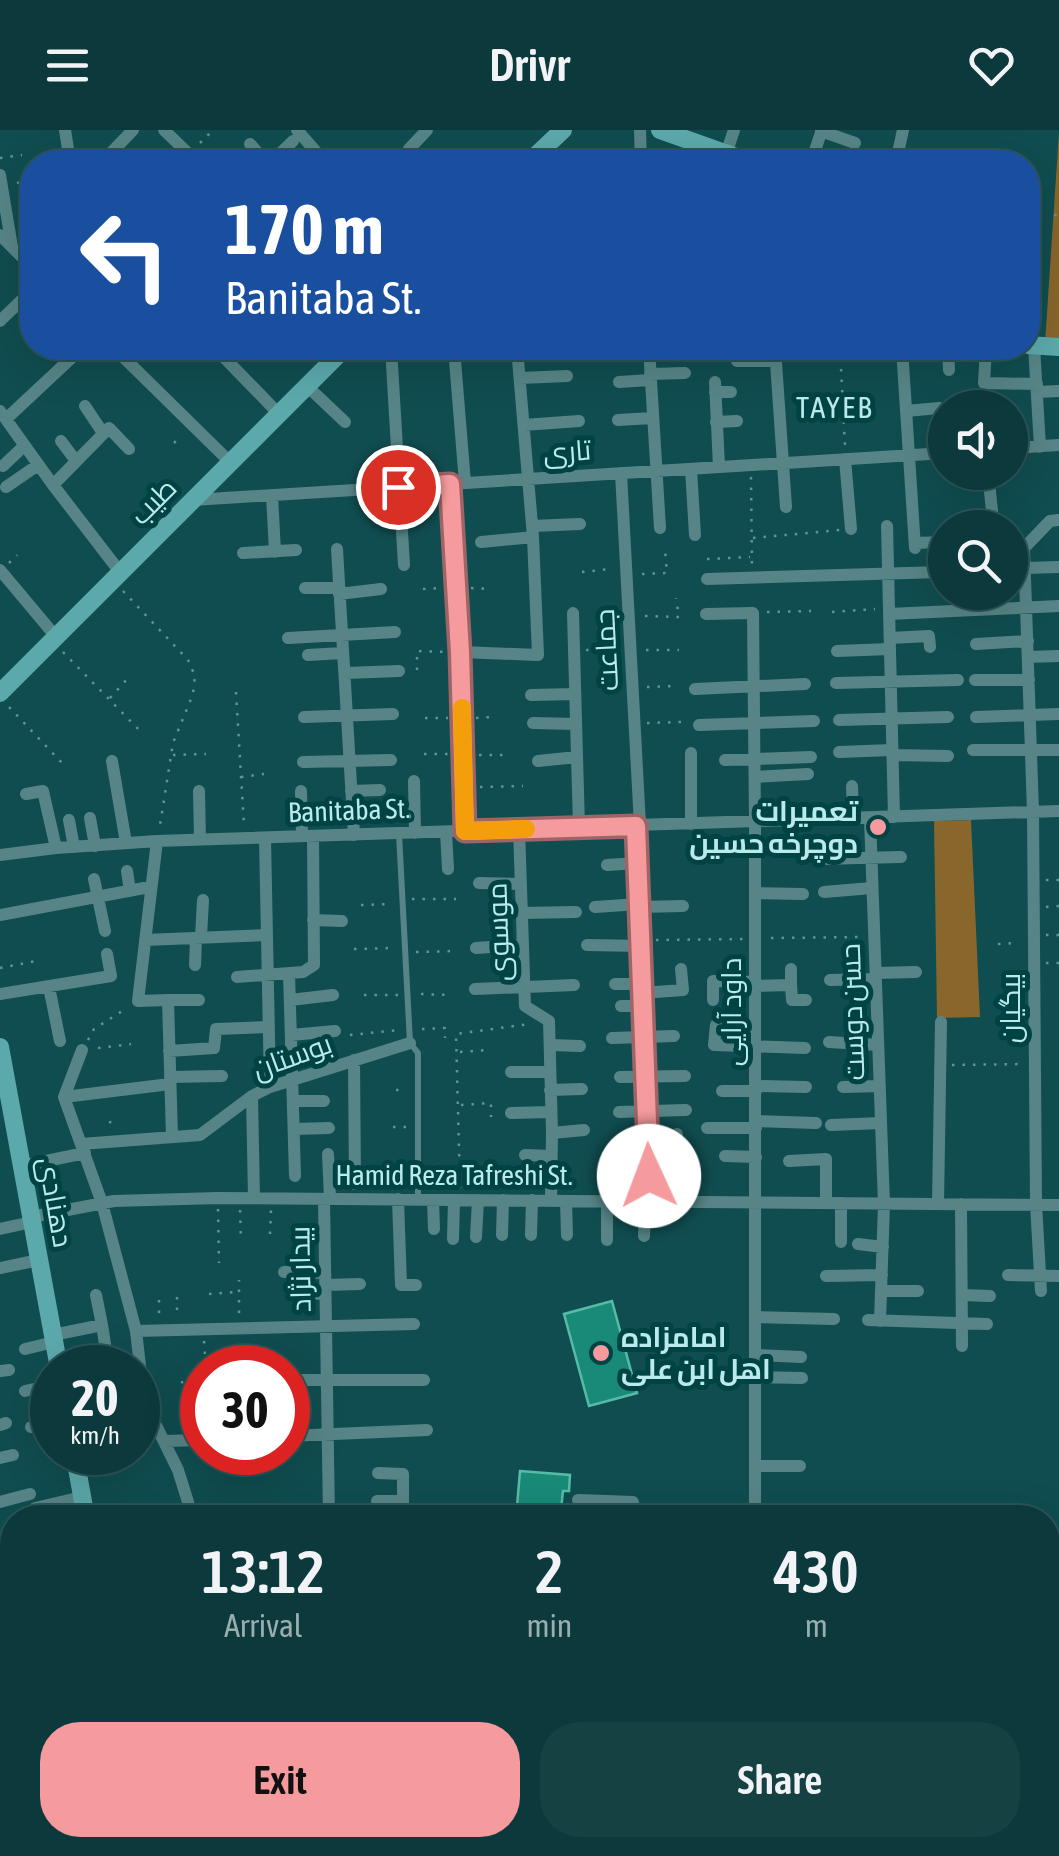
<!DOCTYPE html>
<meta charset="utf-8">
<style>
:root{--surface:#0c3a3c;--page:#154143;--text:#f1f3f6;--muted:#9aadaf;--line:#2c5456;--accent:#f59b9d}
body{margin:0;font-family:"Asap Condensed",Cairo,sans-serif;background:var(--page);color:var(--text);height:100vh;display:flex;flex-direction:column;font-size:38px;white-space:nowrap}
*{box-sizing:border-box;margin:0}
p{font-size:32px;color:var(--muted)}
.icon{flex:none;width:55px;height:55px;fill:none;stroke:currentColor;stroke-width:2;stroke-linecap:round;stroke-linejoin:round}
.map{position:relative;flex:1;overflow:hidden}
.drawer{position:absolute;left:0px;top:1375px;width:1060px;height:352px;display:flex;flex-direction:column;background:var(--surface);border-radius:40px 40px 0 0;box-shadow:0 10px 40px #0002,0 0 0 2px var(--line)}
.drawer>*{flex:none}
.guide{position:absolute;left:20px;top:20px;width:1020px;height:210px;border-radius:40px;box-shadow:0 10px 40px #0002,0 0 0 2px var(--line);background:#1a4fa0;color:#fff;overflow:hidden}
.fabs{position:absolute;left:928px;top:260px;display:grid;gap:20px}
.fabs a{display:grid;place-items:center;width:100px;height:100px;border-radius:50%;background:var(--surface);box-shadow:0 10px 40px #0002,0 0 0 2px var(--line);font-size:50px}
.speed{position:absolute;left:30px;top:1215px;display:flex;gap:20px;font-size:50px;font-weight:700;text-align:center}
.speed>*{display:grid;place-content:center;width:130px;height:130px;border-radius:50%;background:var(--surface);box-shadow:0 10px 40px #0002,0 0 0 2px var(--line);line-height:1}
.speed small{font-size:25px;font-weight:400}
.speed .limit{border:15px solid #d22;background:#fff;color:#111}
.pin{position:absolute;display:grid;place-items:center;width:85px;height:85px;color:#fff;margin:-42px;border:5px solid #fff;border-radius:50%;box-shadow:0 2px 10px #0007}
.me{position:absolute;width:110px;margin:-55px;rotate:358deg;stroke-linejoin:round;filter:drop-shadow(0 0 8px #0008)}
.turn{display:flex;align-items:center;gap:35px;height:210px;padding:0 40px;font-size:45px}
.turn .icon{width:130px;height:130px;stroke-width:2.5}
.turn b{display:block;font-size:70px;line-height:85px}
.eta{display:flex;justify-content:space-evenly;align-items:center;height:170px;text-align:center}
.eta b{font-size:60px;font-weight:600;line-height:70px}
.primary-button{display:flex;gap:20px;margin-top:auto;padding:20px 40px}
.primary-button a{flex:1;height:115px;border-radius:40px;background:var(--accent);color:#111;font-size:40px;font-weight:600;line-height:115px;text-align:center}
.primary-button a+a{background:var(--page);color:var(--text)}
header{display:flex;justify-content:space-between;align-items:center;height:130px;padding:0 40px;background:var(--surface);font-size:45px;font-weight:600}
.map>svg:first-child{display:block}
.green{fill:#88662c}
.building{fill:#198a78;stroke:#57bba7;stroke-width:2.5}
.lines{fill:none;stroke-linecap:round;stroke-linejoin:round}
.path{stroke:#5e9597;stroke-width:2.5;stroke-dasharray:2.5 8;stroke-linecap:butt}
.lane{stroke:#578587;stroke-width:6}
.street{stroke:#578587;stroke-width:12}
.secondary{stroke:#5ca9ac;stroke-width:18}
.route-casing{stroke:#9f6566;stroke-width:25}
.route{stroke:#f59b9d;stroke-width:18}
.slow{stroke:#f59e0b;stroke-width:18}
.poi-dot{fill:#f59b9d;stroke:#004345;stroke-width:4}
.labels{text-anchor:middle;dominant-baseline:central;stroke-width:10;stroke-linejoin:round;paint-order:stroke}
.street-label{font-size:28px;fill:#baeaeb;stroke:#004345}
.poi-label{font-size:28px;font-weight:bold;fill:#baeaeb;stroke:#004345;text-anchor:end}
.neighbourhood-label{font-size:30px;letter-spacing:2.5px;fill:#baeaeb;stroke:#004345}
</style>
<header><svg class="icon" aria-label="menu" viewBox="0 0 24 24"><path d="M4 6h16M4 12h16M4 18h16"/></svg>Drivr<svg class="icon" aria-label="heart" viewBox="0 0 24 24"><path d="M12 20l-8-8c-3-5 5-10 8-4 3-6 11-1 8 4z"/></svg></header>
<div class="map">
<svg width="1059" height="1726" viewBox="0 0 1059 1726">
<rect width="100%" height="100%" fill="#104d50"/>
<path class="green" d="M 1059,2 L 1059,212 L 1045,213 Z
M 971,690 L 980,887 L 937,888 L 934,691 Z"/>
<path class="building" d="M 612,1171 L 637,1263 L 589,1276 L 564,1184 Z
M 520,1341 L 570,1345 L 569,1361 L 563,1361 L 560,1388 L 516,1388 Z"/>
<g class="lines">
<path class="path" d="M 200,13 L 213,0
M 0,28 L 22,25
M 17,53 L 30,50
M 1054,85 L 1059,85
M 840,218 L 845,316
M 174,313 L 181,306
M 751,347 L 752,434
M 753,408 L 840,400
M 707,429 L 750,427
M 9,433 L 17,425
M 582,442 L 611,439
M 642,444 L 667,443 L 665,420
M 471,458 L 490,459
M 423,459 L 443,458
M 123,461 L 188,530 L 195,546 L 193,564 L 173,613 L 160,695
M 767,482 L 811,481
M 832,482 L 875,479
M 645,486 L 679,487 L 676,468
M 602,487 L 617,486
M 586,520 L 618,520
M 646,520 L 679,520
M 63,522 L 142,603
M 417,540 L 417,521 L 449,522
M 647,557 L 675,556
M 236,562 L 244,696
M 110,568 L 129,547
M 9,577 L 63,634
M 425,588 L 448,588
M 476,588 L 492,587
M 647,593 L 681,592
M 424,624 L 451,624
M 173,625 L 206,624
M 479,625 L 508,625
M 241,647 L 264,644
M 480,657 L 523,656
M 1046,750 L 1059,750
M 412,769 L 456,769
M 361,775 L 390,774
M 1046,777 L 1059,776
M 1046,805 L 1059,805
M 771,808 L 863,807
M 656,810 L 743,809
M 998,814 L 1018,813
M 354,819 L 392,818
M 416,822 L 454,821
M 1046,833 L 1059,833
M 0,838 L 41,830
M 421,864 L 448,865
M 364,865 L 398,865
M 1005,881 L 1019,882
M 422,899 L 445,898 L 445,908
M 350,905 L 399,900
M 88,910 L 94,899 L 127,878
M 98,918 L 131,914
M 460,922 L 488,920
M 952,935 L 1024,934
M 396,960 L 406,960
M 461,975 L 491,973 L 491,987
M 110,991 L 111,1000
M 393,997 L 406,997
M 460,1058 L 456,904 L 529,894
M 218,1079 L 219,1133
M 240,1080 L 241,1111
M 270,1104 L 271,1080
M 209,1164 L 237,1162
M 177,1167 L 177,1186
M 159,1170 L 159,1189
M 239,1183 L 239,1150
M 204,1211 L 205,1226
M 247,1228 L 247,1214
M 182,1251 L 185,1295
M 253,1322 L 253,1344
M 0,1433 L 12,1430
M 0,1441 L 10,1514"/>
<path class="lane" d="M 399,704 L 410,913 L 418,923 L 418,1069"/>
<path class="street" d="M 65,0 L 70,32
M 164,0 L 197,32
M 297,0 L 325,32
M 640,0 L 641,32
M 821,1 L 855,13
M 250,14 L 266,32
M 409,19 L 427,0
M 726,24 L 734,0
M 106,28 L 133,0
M 271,32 L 293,11
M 811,32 L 822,0
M 896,32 L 903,0
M 0,45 L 12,117
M 0,105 L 32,137
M 0,191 L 32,160
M 1034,216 L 1040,317
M 114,218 L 230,332
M 215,218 L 279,284
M 391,218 L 404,435
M 454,218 L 465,353
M 649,218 L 660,398
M 737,218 L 737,231 L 776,231
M 775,218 L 786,377
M 902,218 L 915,418
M 948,218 L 949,240
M 986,218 L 984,253 L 1037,254
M 609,221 L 674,218
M 650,244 L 685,243
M 520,248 L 567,246
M 619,252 L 650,250
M 715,252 L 719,337
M 307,256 L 345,292
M 715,262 L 731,262
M 1037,262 L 1059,261
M 85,276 L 103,303
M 0,281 L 53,355 L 120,442
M 906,281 L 939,278
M 6,289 L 82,218
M 618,290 L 652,288
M 716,292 L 737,291
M 524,295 L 579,291
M 61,311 L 76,331
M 1010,318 L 1059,315
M 845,329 L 851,399
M 3,336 L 24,316
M 691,339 L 695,405
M 988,342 L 993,391
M 621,343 L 640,695
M 450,354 L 461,522 L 465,701
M 53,355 L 109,298 L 129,319
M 6,357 L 38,335
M 272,365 L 275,422
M 193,370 L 945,323
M 532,396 L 580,394
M 887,396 L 894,687
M 481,412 L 533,407
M 915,413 L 945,412
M 1024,418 L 1033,682 L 1036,1074 L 1041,1161
M 1024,418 L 1050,391 L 1059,390
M 337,419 L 354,705
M 243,423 L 296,420
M 1025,438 L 1059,437
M 0,440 L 57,508
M 707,449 L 942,442
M 305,458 L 339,458
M 339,464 L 381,459
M 573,483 L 579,697
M 706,484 L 753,483 L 755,691 L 755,1388
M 889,484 L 1059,476
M 288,508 L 395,502
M 890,508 L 929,506 L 930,517
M 976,514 L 1028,511
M 837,521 L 890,519
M 461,522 L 538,525 L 533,407 L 517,218
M 308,525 L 342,523
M 1028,527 L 1059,526
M 346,543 L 399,541
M 975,550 L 1029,550
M 836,553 L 958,550
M 695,559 L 805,554
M 531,565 L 575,564
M 304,587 L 393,584
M 976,587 L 1059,584
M 839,590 L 948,587
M 533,593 L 576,594
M 699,595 L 814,591
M 973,620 L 1059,620
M 839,622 L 892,620
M 691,623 L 691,694
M 892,625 L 948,626
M 725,630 L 811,627
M 112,631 L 126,713
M 538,631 L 577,627
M 303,632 L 391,630
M 755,647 L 808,644
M 414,651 L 415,703
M 852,656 L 853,688
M 199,661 L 200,710
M 301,661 L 302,706
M 351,661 L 380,660
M 26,664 L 43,661 L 56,718
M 90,688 L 95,716
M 870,688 L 884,1074 L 880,1191
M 69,690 L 74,717
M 636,695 L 650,1071
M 519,699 L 525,876 L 549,891 L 552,1003 L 551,1071
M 446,702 L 448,739
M 265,708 L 270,957
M 157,711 L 138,871 L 168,870 L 172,1007
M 0,725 L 56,718 L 157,711 L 1059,681
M 819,729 L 901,727
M 607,735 L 638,733
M 127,741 L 130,761
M 94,749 L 105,801
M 479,753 L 521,754
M 824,762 L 872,758
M 756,763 L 803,764
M 595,777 L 639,774
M 639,777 L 683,776
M 522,783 L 576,782
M 0,785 L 144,758
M 313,790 L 342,791
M 201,807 L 203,770
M 145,810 L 267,805
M 587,815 L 641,816
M 476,818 L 523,815
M 195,835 L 196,808
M 289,843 L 295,1046
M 876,843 L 916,842
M 237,847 L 303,842 L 314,835 L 313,706
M 830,850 L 876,849
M 615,854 L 642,854
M 791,855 L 792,870 L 806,870
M 756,856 L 791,855 L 791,839
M 49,857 L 60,911
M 475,859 L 574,855
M 642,863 L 683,860 L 681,839
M 0,864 L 111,846 L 107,824
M 168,870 L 199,870
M 290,870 L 333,865
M 713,870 L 713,851 L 756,852
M 621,876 L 643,876
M 716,895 L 714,915 L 805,918
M 291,905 L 335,901
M 612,908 L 674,906
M 829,912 L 878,915
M 550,915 L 580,916
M 82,920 L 64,967 L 102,1073 L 136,1201 L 144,1271 L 178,1340 L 193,1388
M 169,921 L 214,918 L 216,899 L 268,897
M 354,930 L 355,1054
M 511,942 L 550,942
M 170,947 L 222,946
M 620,947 L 685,946
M 756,956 L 806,957
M 843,957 L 880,956
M 550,960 L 582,959
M 722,961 L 756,961
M 252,966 L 254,1068
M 64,967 L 170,954
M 293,971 L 324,971
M 619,982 L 686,980
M 511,983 L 551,982
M 756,991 L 816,993
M 831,995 L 881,993
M 707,998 L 756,998
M 294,999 L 329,998
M 552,1003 L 584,1000
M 677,1004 L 678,1072
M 81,1014 L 200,1005 L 252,966 L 270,957 L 410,913
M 613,1021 L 648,1021
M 328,1024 L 330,1069
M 525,1025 L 551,1026
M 725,1026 L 756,1027
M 789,1031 L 826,1029 L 826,1073
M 22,1036 L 85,1023
M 324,1069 L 329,1388
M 398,1069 L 401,1155 L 416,1155
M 433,1070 L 434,1099
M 566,1071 L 567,1105
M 607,1071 L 607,1110
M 938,1074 L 941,892
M 961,1074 L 962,1216
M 31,1087 L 114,1071 L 218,1068 L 1059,1075
M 0,1099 L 32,1092
M 502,1105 L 503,1070
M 531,1105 L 532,1070
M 644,1106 L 645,1071
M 476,1107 L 478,1070
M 453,1109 L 454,1070
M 841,1112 L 841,1073
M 858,1114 L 883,1117
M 0,1138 L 39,1130
M 284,1142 L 325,1143
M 1008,1145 L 1059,1146
M 826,1146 L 882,1145
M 325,1155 L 360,1154
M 881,1161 L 918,1161
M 292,1163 L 325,1164
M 96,1165 L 102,1195
M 962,1165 L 990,1166
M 756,1187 L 834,1189
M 868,1190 L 987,1194
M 136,1201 L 414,1194
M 53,1205 L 102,1195 L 105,1214
M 25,1219 L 54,1212
M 756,1225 L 801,1227
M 0,1241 L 9,1240
M 756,1247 L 802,1248
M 288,1250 L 424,1250
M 25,1261 L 52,1255
M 0,1295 L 6,1293
M 31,1297 L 52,1291
M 288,1306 L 427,1300
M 164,1311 L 202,1310
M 0,1328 L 13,1325
M 755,1336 L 800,1336
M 378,1343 L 403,1344 L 403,1388
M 578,1370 L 633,1372
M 377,1371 L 403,1371
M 0,1372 L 30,1364
M 35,1378 L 82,1367
M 192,1383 L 257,1379
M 755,1385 L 801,1383
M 603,1388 L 604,1371
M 652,1388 L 653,1379
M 699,1388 L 699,1387
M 0,1607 L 12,1607
M 0,1660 L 12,1660
M 0,1710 L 12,1710
M 21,1726 L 21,1715
M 89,1726 L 89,1715
M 171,1726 L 172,1715
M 233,1726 L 234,1715
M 312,1726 L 313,1715
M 374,1726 L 375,1715
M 436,1726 L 437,1715
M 501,1726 L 502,1715
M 558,1726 L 559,1715
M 596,1726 L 596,1715
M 678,1726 L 679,1715
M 734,1726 L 735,1715
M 792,1726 L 793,1715
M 864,1726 L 865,1715"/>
<path class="secondary" d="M 660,0 L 750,32
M 529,32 L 563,0
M 1028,215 L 1059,217
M 0,563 L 345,218
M 0,917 L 59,1238
M 74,1322 L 86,1388
M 1048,1464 L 1059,1465
M 0,1532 L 12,1529"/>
</g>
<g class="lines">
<defs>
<path id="route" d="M 398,357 L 450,354 L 460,522 L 465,701 L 636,696 L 649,1046"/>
</defs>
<use href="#route" class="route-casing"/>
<use href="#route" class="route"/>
<path class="slow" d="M 462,578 L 465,701 L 526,699"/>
</g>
<g class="poi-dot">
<circle cx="878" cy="697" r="10"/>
<circle cx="601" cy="1223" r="10"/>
</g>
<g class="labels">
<g class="street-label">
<text transform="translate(567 321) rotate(-4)">تاری</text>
<text transform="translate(153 371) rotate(-45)">طیب</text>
<text transform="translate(606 520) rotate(-93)">جماعت</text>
<text transform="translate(349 680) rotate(-2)">Banitaba St.</text>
<text transform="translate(498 802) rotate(-92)">موسوی</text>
<text transform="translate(1010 878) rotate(-90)">بیگیان</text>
<text transform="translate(731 882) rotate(-90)">داود آرایی</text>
<text transform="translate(852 882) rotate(-92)">حسن دوست</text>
<text transform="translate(292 926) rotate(-20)">بوستان</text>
<text x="454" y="1045">Hamid Reza Tafreshi St.</text>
<text transform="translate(56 1072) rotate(80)">دهنادی</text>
<text transform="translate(300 1139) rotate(-91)">بیدار نژاد</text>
</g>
<g class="poi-label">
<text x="858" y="681">تعمیرات<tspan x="858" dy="32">دوچرخه حسین</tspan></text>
<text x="621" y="1207" text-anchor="start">امامزاده<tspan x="621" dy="32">اهل ابن علی</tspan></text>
</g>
<g class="neighbourhood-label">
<text x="835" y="277">TAYEB</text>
</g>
</g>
</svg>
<div class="fabs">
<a><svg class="icon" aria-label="sound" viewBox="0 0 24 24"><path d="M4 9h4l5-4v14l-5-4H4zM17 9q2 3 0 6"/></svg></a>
<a><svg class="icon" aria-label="search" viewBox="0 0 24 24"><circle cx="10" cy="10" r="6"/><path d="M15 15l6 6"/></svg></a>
</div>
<div class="speed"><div>20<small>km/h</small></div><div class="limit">30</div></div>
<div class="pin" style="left:398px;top:357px;background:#d93025"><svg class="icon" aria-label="arrive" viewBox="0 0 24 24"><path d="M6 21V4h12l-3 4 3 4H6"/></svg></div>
<svg class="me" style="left:649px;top:1046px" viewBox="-20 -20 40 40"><circle r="19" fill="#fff"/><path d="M0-13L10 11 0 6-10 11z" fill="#f59b9d"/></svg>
<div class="guide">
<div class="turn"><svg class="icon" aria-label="left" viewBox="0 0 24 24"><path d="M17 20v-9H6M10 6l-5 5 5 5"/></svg><div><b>170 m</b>Banitaba St.</div></div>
</div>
<section class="drawer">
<div class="eta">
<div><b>13:12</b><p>Arrival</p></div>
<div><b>2</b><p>min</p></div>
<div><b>430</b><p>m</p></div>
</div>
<div class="primary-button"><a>Exit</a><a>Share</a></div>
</section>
</div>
